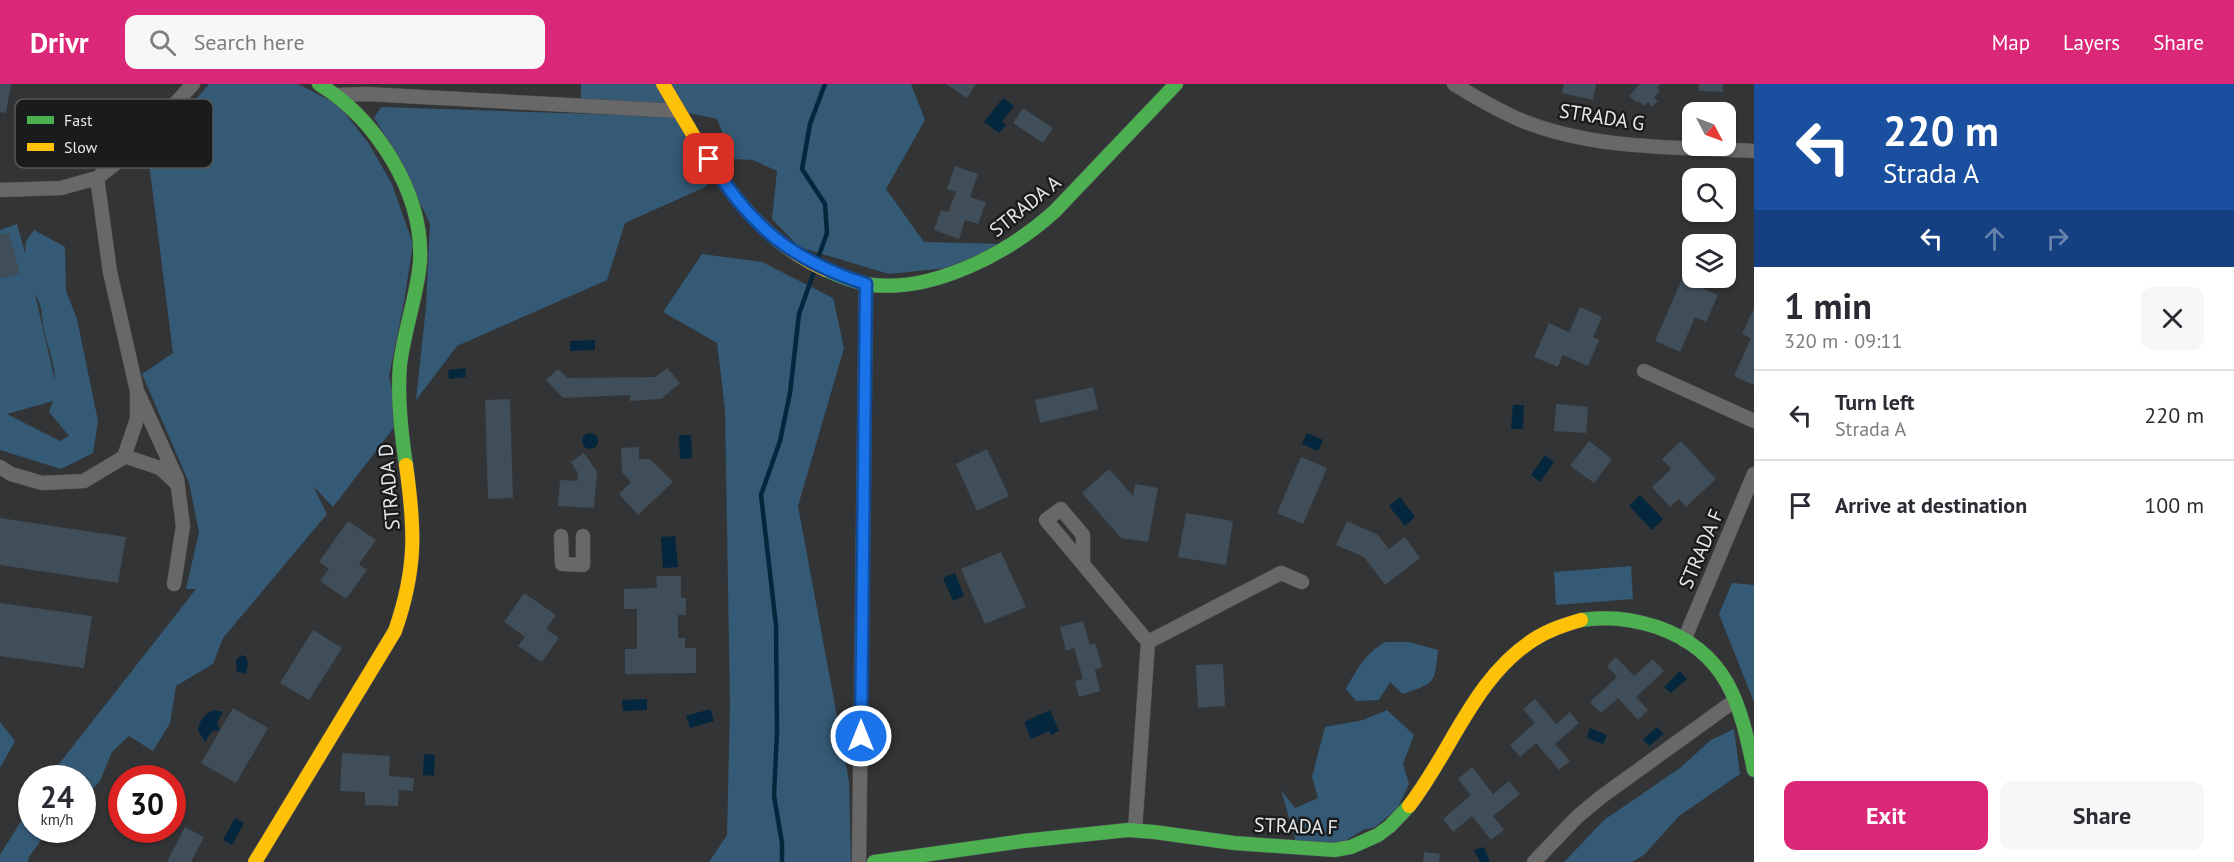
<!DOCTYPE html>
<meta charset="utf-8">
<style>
:root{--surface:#fff;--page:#f7f7f7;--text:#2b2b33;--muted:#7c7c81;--line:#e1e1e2;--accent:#db2777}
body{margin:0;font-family:"PT Sans",sans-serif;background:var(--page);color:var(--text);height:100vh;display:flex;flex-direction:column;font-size:22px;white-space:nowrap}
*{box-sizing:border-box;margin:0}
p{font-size:20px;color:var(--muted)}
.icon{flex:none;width:33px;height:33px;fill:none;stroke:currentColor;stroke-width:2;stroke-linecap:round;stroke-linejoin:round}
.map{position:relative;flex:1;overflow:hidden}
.details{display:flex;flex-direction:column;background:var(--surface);width:480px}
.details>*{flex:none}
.banner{background:#1a4fa0;color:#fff;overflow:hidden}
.needle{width:39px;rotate:131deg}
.buttons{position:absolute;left:1682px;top:18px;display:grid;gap:12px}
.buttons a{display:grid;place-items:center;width:54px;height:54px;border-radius:12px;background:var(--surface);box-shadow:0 2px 4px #0004;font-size:30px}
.speed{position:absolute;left:18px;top:681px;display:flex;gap:12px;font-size:30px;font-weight:700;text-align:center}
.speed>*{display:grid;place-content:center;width:78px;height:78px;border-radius:50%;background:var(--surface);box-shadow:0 2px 4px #0004;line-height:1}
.speed small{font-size:15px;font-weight:400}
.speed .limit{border:9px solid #d22;background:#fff;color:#111}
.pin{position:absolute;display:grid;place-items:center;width:51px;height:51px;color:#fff;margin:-26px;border-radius:12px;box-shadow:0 3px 9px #0006}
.me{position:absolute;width:66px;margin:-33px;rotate:0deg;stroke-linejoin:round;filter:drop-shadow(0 0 4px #0008)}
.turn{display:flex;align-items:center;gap:21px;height:126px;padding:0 30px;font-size:27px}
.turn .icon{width:78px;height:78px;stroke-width:2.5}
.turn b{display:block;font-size:42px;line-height:51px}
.lanes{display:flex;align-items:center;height:57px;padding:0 30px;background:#0003;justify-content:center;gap:30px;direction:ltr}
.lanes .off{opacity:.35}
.round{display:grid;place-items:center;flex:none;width:63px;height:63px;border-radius:12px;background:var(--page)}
.head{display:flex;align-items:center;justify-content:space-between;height:102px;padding:0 30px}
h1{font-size:36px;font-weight:800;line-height:45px}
.primary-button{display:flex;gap:12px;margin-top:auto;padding:12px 30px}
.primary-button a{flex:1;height:69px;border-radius:12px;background:var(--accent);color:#fff;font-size:24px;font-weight:800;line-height:69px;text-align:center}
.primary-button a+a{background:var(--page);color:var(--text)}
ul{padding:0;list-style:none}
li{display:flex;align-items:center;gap:18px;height:90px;padding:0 30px;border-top:2px solid var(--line)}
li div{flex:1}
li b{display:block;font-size:22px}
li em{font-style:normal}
header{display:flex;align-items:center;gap:36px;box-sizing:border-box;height:84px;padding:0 30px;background:var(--accent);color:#fff}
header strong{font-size:28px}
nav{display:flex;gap:33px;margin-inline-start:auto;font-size:21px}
.search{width:420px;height:54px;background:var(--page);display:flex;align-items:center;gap:15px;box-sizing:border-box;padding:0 21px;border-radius:12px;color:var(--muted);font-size:22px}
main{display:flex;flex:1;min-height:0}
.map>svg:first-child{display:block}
.green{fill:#355a76;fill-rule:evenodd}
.water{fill:#04273d}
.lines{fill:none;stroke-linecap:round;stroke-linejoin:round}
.stream{stroke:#04273d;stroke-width:4.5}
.building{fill:#3f4e59}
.street-casing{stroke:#505152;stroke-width:15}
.fast-casing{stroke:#505152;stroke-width:15}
.slow-casing{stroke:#505152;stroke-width:15}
.street{stroke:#686869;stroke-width:14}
.fast{stroke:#4caf50;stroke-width:14}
.slow{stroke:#ffc107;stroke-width:14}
.route-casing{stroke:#114b97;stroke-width:15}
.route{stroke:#1a73e8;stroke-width:10}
.labels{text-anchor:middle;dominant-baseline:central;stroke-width:5;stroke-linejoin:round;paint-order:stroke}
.street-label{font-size:20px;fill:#e6e8e9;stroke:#1a1b1d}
.key{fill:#1a1b1d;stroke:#57585a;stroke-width:1.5}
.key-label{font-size:16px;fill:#e6e8e9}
</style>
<header>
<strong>Drivr</strong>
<div class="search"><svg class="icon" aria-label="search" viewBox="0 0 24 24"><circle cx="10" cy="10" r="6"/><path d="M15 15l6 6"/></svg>Search here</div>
<nav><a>Map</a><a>Layers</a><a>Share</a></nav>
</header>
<main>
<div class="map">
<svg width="1754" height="778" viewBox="0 0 1754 778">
<rect width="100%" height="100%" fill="#323436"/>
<path class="green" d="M 209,0 L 298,0 L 339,21 L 369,60 L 392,100 L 413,160 L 404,218 L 389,292 L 399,337 L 333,423 L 313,402 L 327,430 L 223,554 L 213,580 L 176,602 L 170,639 L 153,667 L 129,652 L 112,668 L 100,697 L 83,715 L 82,694 L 48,694 L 196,505 L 186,505 L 199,448 L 189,399 L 142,290 L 173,269 L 148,71 Z
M 581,0 L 911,0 L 925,36 L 886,105 L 924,158 L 1002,160 L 947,184 L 889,190 L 799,163 L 772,135 L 777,87 L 753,76 L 733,75 L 717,35 L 679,27 L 581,22 Z
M 381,23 L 683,33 L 717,94 L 703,104 L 625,139 L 607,196 L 457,262 L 416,316 L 426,223 L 430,140 L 398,72 L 374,34 Z
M 17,140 L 25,169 L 26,157 L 34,146 L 65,163 L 66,207 L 77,235 L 98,337 L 93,369 L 61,385 L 0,366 L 0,146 ZM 35,210 C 44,226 41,230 44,246 C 48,264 55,279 55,297 ZM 53,317 L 49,328 L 69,352 L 60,357 L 7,330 Z
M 702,170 L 762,178 L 833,214 L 844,264 L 798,422 L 849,697 L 851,778 L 709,778 L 727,751 L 730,620 L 725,325 L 717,259 L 663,228 Z
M 1631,482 L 1633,515 L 1556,521 L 1554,488 Z
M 1732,499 L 1754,501 L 1754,618 L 1719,530 Z
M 1385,558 L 1409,558 L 1438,566 C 1434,600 1437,598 1403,610 L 1390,598 L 1379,616 L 1356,617 L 1346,605 C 1357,585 1365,570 1385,558 Z
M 1387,626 L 1414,651 L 1403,680 L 1409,700 L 1397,725 L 1375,743 L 1363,746 L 1340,760 L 1296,758 L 1281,706 L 1295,724 L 1318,714 L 1312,693 L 1325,643 L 1363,636 Z
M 0,638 L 15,657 L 0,684 Z
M 1734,645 L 1740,690 L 1679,732 L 1644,771 L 1632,778 L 1564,778 L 1604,736 L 1680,684 L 1711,656 Z
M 31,721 L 32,746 L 48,746 L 29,773 L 28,778 L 0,778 L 0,771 Z"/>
<path class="water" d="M 1003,14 L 1014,22 L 1002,38 L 1006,41 L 999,49 L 984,38 Z
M 595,256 L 595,266 L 570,267 L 570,257 Z
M 465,284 L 466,293 L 449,295 L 448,286 Z
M 1513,321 L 1524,321 L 1523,345 L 1511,345 Z
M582 357a8 8 0 1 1 16 0a8 8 0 1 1-16 0Z
M 1307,349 L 1323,356 L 1318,367 L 1302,360 Z
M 679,351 L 691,351 L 692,374 L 680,375 Z
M 1545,371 L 1554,378 L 1540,398 L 1531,391 Z
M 1640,411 L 1663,435 L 1652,446 L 1629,422 Z
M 1400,413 L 1415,433 L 1405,442 L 1389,422 Z
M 675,452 L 678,483 L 663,484 L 661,453 Z
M 955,489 L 964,512 L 953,517 L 943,494 Z
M 241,571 L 246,573 L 248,580 L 246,590 L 237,588 L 236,576 Z
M 1680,587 L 1687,595 L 1671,609 L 1664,603 Z
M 647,615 L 647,626 L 623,627 L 622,616 Z
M 710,625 L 714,637 L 690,644 L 686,632 Z
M 214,626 L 223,628 L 217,639 L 220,646 L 212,647 L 205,658 L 198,646 C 200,635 204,631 214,626 Z
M 1050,626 L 1059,647 L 1051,651 L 1049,647 L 1031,655 L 1024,638 Z
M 1657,643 L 1664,650 L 1649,662 L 1643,655 Z
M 1590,644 L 1607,651 L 1603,660 L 1587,654 Z
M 424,670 L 435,671 L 434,692 L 423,691 Z
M 235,734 L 244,739 L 232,761 L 223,756 Z
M 1484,763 L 1489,775 L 1489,778 L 1480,778 L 1474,766 Z"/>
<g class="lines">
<path class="stream" d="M 817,177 L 827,149 L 825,120 L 802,85 L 810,40 L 825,0
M 782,778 L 782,759 L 774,712 L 777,648 L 776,541 L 761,411 L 780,357 L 790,309 L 799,230 L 815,185"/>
</g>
<path class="building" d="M 0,0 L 11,0 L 6,29 L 0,28 Z
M 946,0 L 976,0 L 967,14 Z
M 1564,0 L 1596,0 L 1593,16 L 1562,9 Z
M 1640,0 L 1660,0 L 1657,4 L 1660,6 L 1654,14 L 1658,17 L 1652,23 L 1648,18 L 1645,22 L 1639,17 L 1637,19 L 1629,12 Z
M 1699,0 L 1723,0 L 1723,8 L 1699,7 Z
M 1023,24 L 1053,44 L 1043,59 L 1013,39 Z
M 955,82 L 978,90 L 970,113 L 986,118 L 978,140 L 965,136 L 959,155 L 934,146 L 941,126 L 948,128 L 956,108 L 947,105 Z
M 9,149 L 20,189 L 0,195 L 0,151 Z
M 1682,195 L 1718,211 L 1706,238 L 1695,233 L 1680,268 L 1655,257 Z
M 1580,223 L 1602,233 L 1593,253 L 1599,256 L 1588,282 L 1563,271 L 1558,283 L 1534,273 L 1549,239 L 1569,248 Z
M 1754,224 L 1754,301 L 1734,292 L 1751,254 L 1742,250 Z
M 667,284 L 680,299 L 661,315 L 630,317 L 630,311 L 563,314 L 546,296 L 558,285 L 567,294 L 656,293 Z
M 1093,303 L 1098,325 L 1040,339 L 1035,316 Z
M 510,315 L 513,414 L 488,415 L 485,316 Z
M 1556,320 L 1588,323 L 1586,349 L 1554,347 Z
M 1589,357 L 1612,375 L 1594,399 L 1570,382 Z
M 1681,357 L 1716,395 L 1686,423 L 1679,415 L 1670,423 L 1652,403 L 1671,385 L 1662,375 Z
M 639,363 L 639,375 L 650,375 L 673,398 L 638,431 L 619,410 L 631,398 L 622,388 L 621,364 Z
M 987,365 L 1009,412 L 977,427 L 956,380 Z
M 584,369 L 597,388 L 594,424 L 558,422 L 560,396 L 577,397 L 578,389 L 571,378 Z
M 1301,373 L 1327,384 L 1303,440 L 1277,429 Z
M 1109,385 L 1133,412 L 1135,400 L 1158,404 L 1148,458 L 1121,454 L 1082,409 Z
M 1186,429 L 1233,437 L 1226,481 L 1178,473 Z
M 0,434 L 126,453 L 118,499 L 0,481 Z
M 348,437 L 376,456 L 359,480 L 367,486 L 346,515 L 320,497 L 329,485 L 319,478 Z
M 1347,437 L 1378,451 L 1389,465 L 1405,453 L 1420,474 L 1385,501 L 1364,473 L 1336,461 Z
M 1001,468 L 1026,523 L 985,540 L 961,485 Z
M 656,492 L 681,492 L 681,514 L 686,514 L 686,531 L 678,531 L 678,554 L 685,554 L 685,564 L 696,564 L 696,589 L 625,590 L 625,565 L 637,565 L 637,525 L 624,525 L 624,505 L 657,504 Z
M 524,509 L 556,531 L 546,545 L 559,554 L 542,578 L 518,562 L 525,553 L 504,538 Z
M 0,519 L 92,532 L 84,584 L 0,572 Z
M 1083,537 L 1090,561 L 1095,559 L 1102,583 L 1095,586 L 1100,607 L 1079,613 L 1075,597 L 1083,595 L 1074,564 L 1066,567 L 1060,543 Z
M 313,546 L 342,564 L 309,616 L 280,599 Z
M 1616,573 L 1634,592 L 1653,575 L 1664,587 L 1636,613 L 1648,626 L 1638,636 L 1618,614 L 1601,629 L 1590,618 L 1617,593 L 1607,582 Z
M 1223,580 L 1225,622 L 1198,624 L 1196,581 Z
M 1535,615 L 1556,640 L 1570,628 L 1579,639 L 1555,660 L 1570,677 L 1559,686 L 1536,659 L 1520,673 L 1510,661 L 1535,639 L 1523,625 Z
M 233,624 L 268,644 L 236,699 L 201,679 Z
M 342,669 L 390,672 L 389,692 L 414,694 L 413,707 L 399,706 L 398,722 L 365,721 L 365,708 L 340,707 Z
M 1472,683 L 1493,710 L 1509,697 L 1520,710 L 1493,732 L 1504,746 L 1491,756 L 1472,732 L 1453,748 L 1443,735 L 1471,711 L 1458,695 Z
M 185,743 L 204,753 L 191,778 L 167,778 Z
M 1424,768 L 1440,770 L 1439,778 L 1423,778 Z"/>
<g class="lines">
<defs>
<path id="street" d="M 1454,0 C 1475,13 1496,25 1518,35 C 1591,66 1677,63 1754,67
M 336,11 L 367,10 L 679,27
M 0,106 L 61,104 L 97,94 L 134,65 L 193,0
M 1644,287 L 1754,337
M 139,311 L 177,395 L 183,442 L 174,500
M 124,372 L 160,384 L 175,398
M 0,383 L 11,390 L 42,399 L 84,397 L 124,373 L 137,335 L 137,307 L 110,188 L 97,94
M 561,452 L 562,480 L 583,481 L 583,452
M 1083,480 L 1083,451 L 1061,425 L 1046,436 L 1148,558 L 1281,489 L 1302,498
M 1684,556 L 1754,390
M 1135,746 L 1148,558
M 859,778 L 866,200
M 1534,778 L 1577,733 L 1601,713 L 1734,617"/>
<path id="fast" d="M 319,0 C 376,35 424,109 420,178 C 417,213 404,246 400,281 C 397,314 401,348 406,381
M 826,186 C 839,192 852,197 865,200 C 930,211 1009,169 1055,127 L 1176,0
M 1581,536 C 1606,532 1633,535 1657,543 C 1728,568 1740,619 1754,686
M 874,778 L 1023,757 L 1128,746 L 1154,748 L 1234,759 L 1334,766 L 1351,763 L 1378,751 L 1390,742 L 1409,722"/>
<path id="slow" d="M 663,0 C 706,72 745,150 826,186
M 1409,722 C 1451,668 1474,594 1533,556 C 1548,546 1564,541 1581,536
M 255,778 L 395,547 C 417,484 415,445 406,381"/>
</defs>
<use href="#street" class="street-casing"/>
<use href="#fast" class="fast-casing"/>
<use href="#slow" class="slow-casing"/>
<use href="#street" class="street"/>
<use href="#fast" class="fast"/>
<use href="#slow" class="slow"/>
</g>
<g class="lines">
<defs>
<path id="route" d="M 709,75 C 750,142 791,176 866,200 L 861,652"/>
</defs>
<use href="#route" class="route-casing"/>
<use href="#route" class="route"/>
</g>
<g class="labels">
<g class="street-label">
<text transform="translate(1602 33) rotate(9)">STRADA G</text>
<text transform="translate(1025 122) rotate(-39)">STRADA A</text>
<text transform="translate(389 403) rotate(-95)">STRADA D</text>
<text transform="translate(1701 465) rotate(-67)">STRADA F</text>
<text transform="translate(1296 742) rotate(2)">STRADA F</text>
</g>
</g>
<rect x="15" y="15" width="198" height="69" rx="9" class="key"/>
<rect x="27" y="32" width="27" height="8" fill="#4caf50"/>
<rect x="27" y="59" width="27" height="8" fill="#ffc107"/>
<g class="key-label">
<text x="64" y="42">Fast</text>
<text x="64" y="69">Slow</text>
</g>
</svg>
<div class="buttons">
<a><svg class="needle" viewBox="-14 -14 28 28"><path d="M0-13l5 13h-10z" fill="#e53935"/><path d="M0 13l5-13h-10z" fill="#7c7c81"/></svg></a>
<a><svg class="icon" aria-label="search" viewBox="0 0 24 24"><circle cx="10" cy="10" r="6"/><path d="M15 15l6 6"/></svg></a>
<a><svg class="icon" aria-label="layers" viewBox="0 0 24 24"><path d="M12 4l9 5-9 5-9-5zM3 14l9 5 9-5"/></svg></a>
</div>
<div class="speed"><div>24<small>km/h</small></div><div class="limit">30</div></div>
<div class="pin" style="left:709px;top:75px;background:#d93025"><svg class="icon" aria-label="arrive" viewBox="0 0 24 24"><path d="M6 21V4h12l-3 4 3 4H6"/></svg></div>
<svg class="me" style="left:861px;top:652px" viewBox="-20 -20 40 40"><circle r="17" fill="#1a73e8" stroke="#fff" stroke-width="3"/><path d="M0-11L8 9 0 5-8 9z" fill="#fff"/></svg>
</div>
<section class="details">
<div class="banner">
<div class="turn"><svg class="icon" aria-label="left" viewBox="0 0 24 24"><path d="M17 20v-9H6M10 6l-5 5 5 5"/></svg><div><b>220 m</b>Strada A</div></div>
<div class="lanes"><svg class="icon" aria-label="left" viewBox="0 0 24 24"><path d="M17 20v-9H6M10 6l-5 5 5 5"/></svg><svg class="icon off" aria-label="ahead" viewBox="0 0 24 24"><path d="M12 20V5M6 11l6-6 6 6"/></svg><svg class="icon off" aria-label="right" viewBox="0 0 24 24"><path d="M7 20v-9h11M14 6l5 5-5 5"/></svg></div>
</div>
<div class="head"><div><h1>1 min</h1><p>320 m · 09:11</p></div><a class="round"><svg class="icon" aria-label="close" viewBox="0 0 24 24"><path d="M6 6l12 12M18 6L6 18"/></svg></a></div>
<ul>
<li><svg class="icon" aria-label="left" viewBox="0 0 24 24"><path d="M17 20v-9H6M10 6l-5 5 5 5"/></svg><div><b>Turn left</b><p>Strada A</p></div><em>220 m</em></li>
<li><svg class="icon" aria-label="arrive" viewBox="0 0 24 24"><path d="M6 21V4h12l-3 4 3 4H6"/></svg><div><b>Arrive at destination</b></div><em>100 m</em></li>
</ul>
<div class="primary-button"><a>Exit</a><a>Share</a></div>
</section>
</main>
